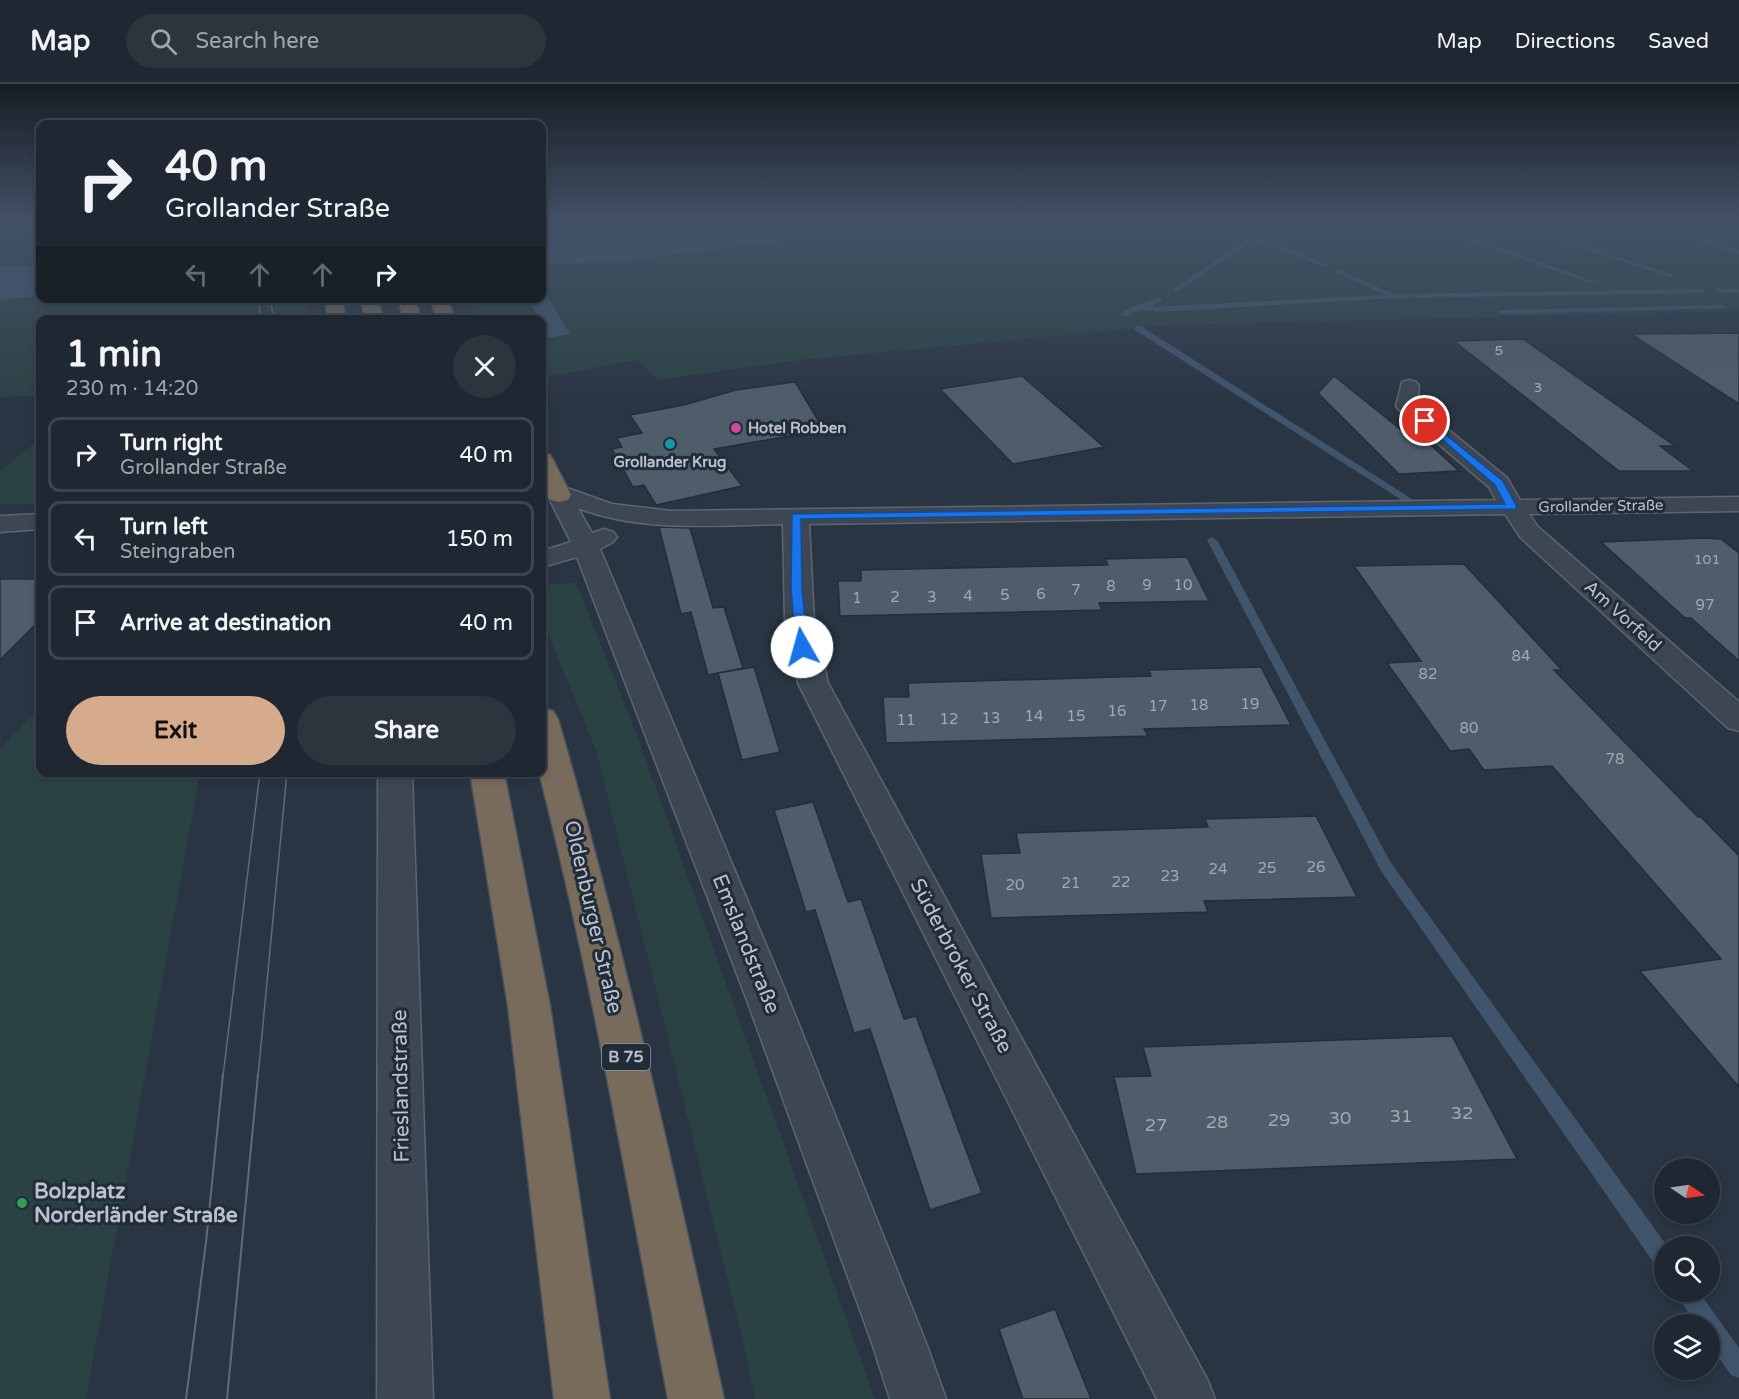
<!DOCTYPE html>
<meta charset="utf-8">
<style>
:root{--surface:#1f2832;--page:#2c343e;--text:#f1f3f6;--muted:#a1a6ac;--line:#3c444d;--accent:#d6ab8b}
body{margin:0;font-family:"Varela Round",sans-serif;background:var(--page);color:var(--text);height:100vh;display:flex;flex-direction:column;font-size:22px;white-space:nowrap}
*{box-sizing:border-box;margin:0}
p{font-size:20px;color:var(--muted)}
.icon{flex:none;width:33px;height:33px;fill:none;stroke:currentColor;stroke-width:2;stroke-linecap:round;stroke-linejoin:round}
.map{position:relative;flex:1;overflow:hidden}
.details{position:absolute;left:36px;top:231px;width:510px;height:462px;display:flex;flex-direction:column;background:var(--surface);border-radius:12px;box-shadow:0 3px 9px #0003,0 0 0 2px var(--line)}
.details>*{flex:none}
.guide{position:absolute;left:36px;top:36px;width:510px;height:183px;border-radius:12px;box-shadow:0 3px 9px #0003,0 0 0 2px var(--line);background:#1f2832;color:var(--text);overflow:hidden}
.needle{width:39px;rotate:103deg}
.buttons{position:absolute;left:1654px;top:1074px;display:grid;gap:12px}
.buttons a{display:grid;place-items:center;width:66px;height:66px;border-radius:50%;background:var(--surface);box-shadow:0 3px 9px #0003,0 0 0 2px var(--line);font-size:30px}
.pin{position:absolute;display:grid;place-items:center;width:51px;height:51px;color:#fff;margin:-26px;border:3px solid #fff;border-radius:50%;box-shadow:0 2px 6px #0007}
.me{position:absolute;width:66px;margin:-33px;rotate:353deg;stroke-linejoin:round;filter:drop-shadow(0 0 4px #0008)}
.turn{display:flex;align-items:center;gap:21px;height:126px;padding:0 30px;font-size:27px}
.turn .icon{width:78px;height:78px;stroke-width:2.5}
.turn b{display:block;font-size:42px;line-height:51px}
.lanes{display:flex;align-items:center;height:57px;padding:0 30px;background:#0003;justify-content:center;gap:30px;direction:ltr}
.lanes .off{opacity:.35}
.round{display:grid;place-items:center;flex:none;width:63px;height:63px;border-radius:32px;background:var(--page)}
.head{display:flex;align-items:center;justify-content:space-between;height:102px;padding:0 30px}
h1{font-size:36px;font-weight:800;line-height:45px}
.primary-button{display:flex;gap:12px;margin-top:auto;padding:12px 30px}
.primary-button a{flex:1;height:69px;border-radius:36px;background:var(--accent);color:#111;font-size:24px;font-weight:800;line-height:69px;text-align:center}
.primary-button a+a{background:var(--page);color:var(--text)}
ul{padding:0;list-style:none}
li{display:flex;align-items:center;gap:18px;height:75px;margin:0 12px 9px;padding:0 18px;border:3px solid var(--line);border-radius:12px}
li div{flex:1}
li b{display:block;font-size:22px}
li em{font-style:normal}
header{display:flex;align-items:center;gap:36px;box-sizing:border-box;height:84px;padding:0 30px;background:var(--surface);border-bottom:2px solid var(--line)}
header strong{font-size:28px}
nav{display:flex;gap:33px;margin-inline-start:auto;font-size:21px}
.search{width:420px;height:54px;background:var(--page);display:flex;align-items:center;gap:15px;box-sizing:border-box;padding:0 21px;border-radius:33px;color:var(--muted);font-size:22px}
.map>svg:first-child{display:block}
.green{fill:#2b4244}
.water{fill:#40546b}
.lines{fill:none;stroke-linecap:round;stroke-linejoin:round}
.stream{fill:#40546b;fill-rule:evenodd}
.building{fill:#4f5d6b;stroke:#242e3a;stroke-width:1.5}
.minor-casing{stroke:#5c6570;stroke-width:3}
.highway-casing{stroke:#48525d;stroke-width:3}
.minor{fill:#3d4753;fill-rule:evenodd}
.highway{fill:#786b5b;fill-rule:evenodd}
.tram-far1{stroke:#606b79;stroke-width:1.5}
.tram{stroke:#606b79;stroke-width:2}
.route{fill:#1a73e8;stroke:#114b97;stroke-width:1.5}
.hotel-dot{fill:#d1479c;stroke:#222c38;stroke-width:2}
.culture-dot{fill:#0f9aa8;stroke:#222c38;stroke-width:2}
.leisure-dot{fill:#2e9e5b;stroke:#222c38;stroke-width:2}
.labels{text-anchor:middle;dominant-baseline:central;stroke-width:6;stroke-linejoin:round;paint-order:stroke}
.far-number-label{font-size:14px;fill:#a0a9b4}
.far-poi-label{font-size:15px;font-weight:bold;fill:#bbc2cc;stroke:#222c38;text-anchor:start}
.far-street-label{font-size:15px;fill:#bbc2cc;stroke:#222c38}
.number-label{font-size:15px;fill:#a0a9b4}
.shield{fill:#222c38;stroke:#8d95a0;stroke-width:1.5}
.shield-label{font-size:16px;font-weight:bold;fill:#bbc2cc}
.street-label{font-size:18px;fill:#bbc2cc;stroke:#222c38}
.near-number-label{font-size:18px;fill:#a0a9b4}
.near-street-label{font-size:21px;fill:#bbc2cc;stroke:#222c38}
.near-poi-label{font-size:21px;font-weight:bold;fill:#bbc2cc;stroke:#222c38;text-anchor:start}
</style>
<header>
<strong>Map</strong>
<div class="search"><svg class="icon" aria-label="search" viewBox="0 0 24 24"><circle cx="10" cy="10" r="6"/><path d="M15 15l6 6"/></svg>Search here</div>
<nav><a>Map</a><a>Directions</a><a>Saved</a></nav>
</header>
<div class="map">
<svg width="1739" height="1315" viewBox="0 0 1739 1315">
<rect width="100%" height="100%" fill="#293543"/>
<path class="green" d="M 0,138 L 40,138 L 40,214 L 306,215 L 308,235 L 40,236 L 40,312 L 0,313 Z
M 542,138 L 1739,138 L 1739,227 L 1171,241 L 800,276 L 658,296 L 637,276 L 542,294 L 542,236 L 477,235 L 466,215 L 542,214 Z
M 40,355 L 40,420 L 0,420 L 0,387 Z
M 576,499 L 635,646 L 875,1315 L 755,1315 L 742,1252 L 596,666 L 542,535 L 542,501 Z
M 40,622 L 40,688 L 200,689 L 86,1315 L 0,1315 L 0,665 Z"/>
<path class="water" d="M 695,138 L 1031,138 L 1008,146 L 854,147 L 623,177 L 542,181 L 542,153 Z
M 0,183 L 40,183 L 40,211 L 0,217 Z
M 542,204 L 570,250 L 548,254 L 542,241 L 542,236 L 539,235 L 528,215 L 542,214 Z"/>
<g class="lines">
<path class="stream" d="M 1419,138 L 1428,138 L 1598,199 L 1593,200 Z
M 1504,138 L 1513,138 L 1676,192 L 1671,193 Z
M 1636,138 L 1645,138 L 1739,166 L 1739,170 Z
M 1242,146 L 1328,181 L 1329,182 L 1324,183 L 1255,156 L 1178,207 L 1174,207 L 1174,205 L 1250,153 L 1240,149 Z
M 1337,185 L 1395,210 L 1702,205 L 1705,207 L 1702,209 L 1395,214 L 1156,228 C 1147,226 1135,224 1129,233 L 1122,231 L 1125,226 L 1160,213 L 1162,216 L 1151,223 L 1385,211 L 1335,188 Z
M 1718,205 L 1739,205 L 1739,209 L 1716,208 Z
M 1723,221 L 1727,223 L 1725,224 L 1501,230 L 1497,228 L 1501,226 Z
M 1135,242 L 1141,242 L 1412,415 L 1407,418 L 1403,417 L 1135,246 Z
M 1212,453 L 1217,456 L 1391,779 L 1667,1162 L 1665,1162 L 1665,1189 L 1658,1185 L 1381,787 L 1207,456 Z
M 1675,1208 L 1699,1208 L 1739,1264 L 1739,1294 L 1731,1291 L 1710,1261 L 1710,1240 L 1696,1240 Z"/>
</g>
<path class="building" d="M 1739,249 L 1739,320 L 1631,250 Z
M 1523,255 L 1675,362 L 1660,362 L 1693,387 L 1619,387 L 1454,257 Z
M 1022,292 L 1104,363 L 1013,380 L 940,305 Z
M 1334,292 L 1410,353 L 1421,352 L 1459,387 L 1399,390 L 1318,309 Z
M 795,298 L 824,346 L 714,365 L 742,402 L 656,421 L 644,401 L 633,403 L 612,365 L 622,363 L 617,354 L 642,349 L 630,331 L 684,321 L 736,306 Z
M 659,443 L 690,444 L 713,524 L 724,523 L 743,584 L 708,591 L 691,528 L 681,530 Z
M 1703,454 L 1721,455 L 1739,469 L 1739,577 L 1691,534 L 1685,534 L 1601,458 Z
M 1187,473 L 1209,517 L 1099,519 L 1102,526 L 840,532 L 838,497 L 861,497 L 861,486 L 1108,481 L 1105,475 Z
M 1464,480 L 1562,586 L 1554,586 L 1698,733 L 1701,733 L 1739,772 L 1739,1003 L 1640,887 L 1721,875 L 1552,682 L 1484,686 L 1469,665 L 1450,667 L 1387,579 L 1421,577 L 1354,482 Z
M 0,495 L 40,495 L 40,536 L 0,576 Z
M 754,583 L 780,668 L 742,676 L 718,589 Z
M 1261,583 L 1291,641 L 1144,645 L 1148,652 L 886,659 L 883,613 L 909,613 L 908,599 L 1151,592 L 1149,586 Z
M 813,718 L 848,818 L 861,815 L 904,935 L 916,932 L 982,1109 L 930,1126 L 870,945 L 854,949 L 815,826 L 806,828 L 774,726 Z
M 1316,732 L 1357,813 L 1204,817 L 1208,828 L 991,834 L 981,770 L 1020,769 L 1016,749 L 1208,743 L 1205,735 Z
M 1452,952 L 1517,1075 L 1136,1090 L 1114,993 L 1151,992 L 1143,963 Z
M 1055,1225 L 1091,1315 L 1023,1315 L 999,1245 Z"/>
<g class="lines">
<defs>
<path id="minor" d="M 1409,296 L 1416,298 L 1419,302 L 1417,320 L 1507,394 L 1520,416 L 1739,413 L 1739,427 L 1529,430 L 1538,443 L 1739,618 L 1739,647 L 1728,644 L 1520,453 L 1505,430 L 809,440 L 814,537 L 828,599 L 1207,1295 L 1215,1315 L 1157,1315 L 798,599 L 785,537 L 783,440 C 716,441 643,449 578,424 L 592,449 L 604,445 L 613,448 L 617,453 L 613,458 L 600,465 L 787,911 L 926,1259 L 946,1315 L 890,1315 L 872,1259 L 745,911 L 577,473 L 542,483 L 542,467 L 571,458 L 548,412 L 542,410 L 542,395 L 612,420 L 672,427 L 1496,416 L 1489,403 L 1399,326 L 1396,322 L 1402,298 Z
M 40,430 L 40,445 L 0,448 L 0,432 Z
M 378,688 L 412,688 L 433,1315 L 377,1315 Z"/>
<path id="highway" d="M 326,214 L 343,214 L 345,236 L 327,236 Z
M 360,214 L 377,214 L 384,236 L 366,236 Z
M 397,214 L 414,214 L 422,236 L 404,236 Z
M 429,214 L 446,214 L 456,236 L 438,236 Z
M 542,369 L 550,371 L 553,376 L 571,411 L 568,416 L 559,418 L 550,416 C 540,402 540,386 542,369 Z
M 542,624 L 553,627 L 558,635 C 623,859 674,1087 724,1315 L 668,1315 C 628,1106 592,895 539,688 L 542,688 Z
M 470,688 L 504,688 L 550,922 L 610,1315 L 554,1315 L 508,922 Z"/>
</defs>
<use href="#minor" class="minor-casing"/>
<use href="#highway" class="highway-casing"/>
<use href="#minor" class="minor"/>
<use href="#highway" class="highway"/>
<path class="tram-far1" d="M 258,214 L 261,236
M 270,214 L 274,236
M 223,992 L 260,688
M 258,992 L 287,688"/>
<path class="tram" d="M 186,1315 L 206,1158 L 223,990
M 227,1315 L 258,990"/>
</g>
<linearGradient id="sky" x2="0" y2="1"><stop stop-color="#171d25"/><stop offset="0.43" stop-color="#435166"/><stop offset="1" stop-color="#435166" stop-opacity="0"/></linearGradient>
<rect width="1739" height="322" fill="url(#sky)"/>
<path class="route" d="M 1425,334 L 1503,397 L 1517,423 L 1515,425 L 801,435 L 802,505 L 808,563 L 802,567 L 796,563 L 791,505 L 792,430 L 1505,420 L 1495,401 L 1422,338 L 1421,337 Z"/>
<circle class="hotel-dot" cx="736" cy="344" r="6"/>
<circle class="culture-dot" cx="670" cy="360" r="6"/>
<circle class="leisure-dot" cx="22" cy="1119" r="6"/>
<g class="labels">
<g class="far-number-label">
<text x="1499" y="266">5</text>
<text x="1538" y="303">3</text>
<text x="1707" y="475">101</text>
</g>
<g class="far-poi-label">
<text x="748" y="344">Hotel Robben</text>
<text x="670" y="378" text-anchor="middle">Grollander Krug</text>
</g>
<g class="far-street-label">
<text transform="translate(1601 422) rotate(-1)">Grollander Straße</text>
</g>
<g class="number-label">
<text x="1147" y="501">9</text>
<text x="1183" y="501">10</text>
<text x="1111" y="502">8</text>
<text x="1076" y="506">7</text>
<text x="1041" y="510">6</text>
<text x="1005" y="511">5</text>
<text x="968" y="512">4</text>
<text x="895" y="513">2</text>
<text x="932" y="513">3</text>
<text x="857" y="514">1</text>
<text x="1705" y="521">97</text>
<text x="1521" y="572">84</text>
<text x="1428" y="590">82</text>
<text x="1250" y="620">19</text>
<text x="1199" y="621">18</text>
<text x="1158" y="622">17</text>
<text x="1117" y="627">16</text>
<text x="1034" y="632">14</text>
<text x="1076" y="632">15</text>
<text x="991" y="634">13</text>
<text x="949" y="635">12</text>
<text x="906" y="636">11</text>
<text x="1469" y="644">80</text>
<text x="1615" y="675">78</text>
<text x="1316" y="783">26</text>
<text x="1267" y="784">25</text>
<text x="1218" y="785">24</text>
<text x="1170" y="792">23</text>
<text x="1121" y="798">22</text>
<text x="1071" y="799">21</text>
<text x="1015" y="801">20</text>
</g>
<rect class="shield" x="602" y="960" width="48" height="26" rx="4.5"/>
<g class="shield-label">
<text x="626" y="973">B 75</text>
</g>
<g class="street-label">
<text transform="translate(1623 532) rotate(42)">Am Vorfeld</text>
</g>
<g class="near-number-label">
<text x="1462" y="1029">32</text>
<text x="1401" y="1032">31</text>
<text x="1340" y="1034">30</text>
<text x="1279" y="1036">29</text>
<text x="1217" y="1038">28</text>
<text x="1156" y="1041">27</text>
</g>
<g class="near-street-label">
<text transform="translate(593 833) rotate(77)">Oldenburger Straße</text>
<text transform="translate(746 860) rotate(68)">Emslandstraße</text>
<text transform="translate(961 882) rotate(62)">Süderbroker Straße</text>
<text transform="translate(401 1002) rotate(-91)">Frieslandstraße</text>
</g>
<g class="near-poi-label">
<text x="34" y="1107">Bolzplatz<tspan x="34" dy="24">Norderländer Straße</tspan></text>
</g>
</g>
</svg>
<div class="buttons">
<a><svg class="needle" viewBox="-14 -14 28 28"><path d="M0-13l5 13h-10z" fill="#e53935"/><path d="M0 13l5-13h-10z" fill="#a1a6ac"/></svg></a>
<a><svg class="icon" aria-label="search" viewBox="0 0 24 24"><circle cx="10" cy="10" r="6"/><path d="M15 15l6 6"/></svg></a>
<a><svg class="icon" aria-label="layers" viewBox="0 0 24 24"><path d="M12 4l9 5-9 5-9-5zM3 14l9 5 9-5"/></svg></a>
</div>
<div class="pin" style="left:1425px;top:337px;background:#d93025"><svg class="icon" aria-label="arrive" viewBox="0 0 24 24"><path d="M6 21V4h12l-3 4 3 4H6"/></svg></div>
<svg class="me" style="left:802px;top:563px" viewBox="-20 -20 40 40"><circle r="19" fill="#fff"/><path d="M0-13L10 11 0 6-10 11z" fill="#1a73e8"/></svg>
<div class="guide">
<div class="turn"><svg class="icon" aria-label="right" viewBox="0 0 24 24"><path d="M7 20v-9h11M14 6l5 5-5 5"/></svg><div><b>40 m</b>Grollander Straße</div></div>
<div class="lanes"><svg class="icon off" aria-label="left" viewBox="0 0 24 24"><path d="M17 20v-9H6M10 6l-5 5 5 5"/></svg><svg class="icon off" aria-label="ahead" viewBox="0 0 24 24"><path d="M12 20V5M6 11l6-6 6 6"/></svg><svg class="icon off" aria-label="ahead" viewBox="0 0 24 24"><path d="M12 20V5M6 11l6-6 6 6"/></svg><svg class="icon" aria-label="right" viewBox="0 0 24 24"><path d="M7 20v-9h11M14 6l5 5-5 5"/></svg></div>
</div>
<section class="details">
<div class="head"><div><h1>1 min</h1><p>230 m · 14:20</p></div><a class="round"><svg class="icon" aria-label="close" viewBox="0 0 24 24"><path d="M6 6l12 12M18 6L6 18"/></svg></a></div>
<ul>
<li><svg class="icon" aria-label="right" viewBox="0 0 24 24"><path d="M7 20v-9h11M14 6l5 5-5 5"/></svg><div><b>Turn right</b><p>Grollander Straße</p></div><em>40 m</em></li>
<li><svg class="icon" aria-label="left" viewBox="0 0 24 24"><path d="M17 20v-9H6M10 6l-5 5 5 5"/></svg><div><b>Turn left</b><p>Steingraben</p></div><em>150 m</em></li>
<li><svg class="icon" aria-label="arrive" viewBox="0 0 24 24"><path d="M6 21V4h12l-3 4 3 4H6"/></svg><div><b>Arrive at destination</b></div><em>40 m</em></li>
</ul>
<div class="primary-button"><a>Exit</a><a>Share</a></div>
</section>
</div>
